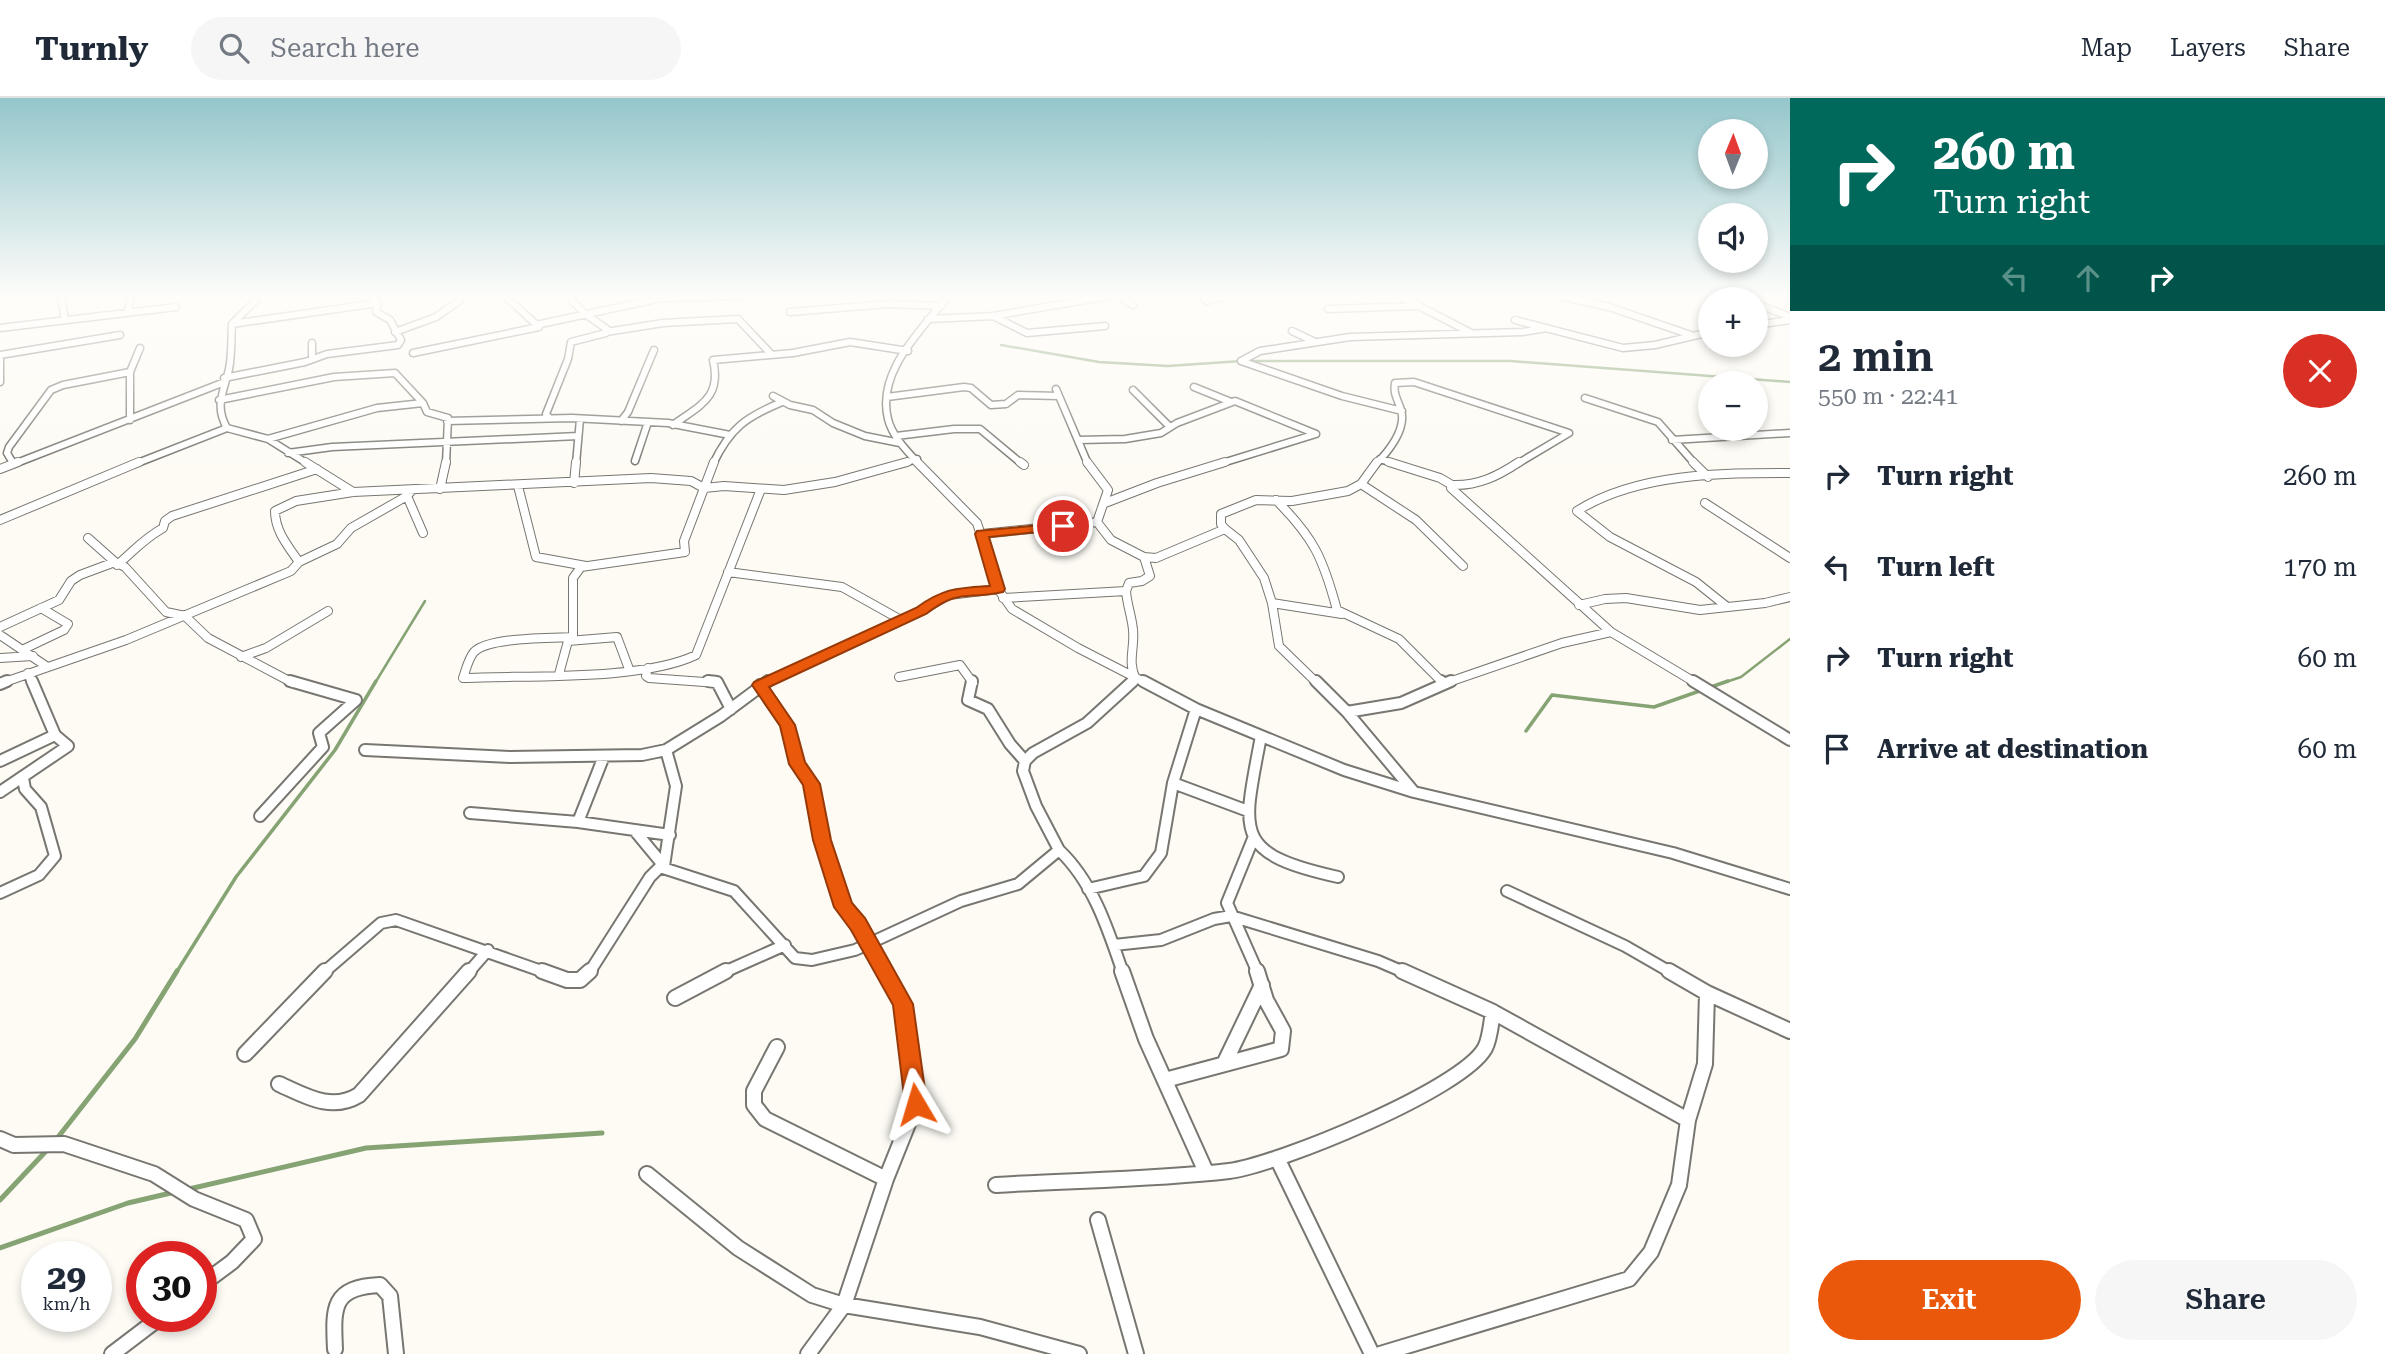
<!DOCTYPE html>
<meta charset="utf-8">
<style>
:root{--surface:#fff;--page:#f6f6f7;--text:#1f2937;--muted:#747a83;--line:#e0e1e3;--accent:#ea580c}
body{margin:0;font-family:"Roboto Serif",serif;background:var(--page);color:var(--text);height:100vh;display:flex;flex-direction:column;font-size:26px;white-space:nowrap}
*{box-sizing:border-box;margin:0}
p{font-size:23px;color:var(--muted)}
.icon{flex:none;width:38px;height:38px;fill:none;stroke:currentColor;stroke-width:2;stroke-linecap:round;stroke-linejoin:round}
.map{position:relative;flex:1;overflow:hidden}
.drawer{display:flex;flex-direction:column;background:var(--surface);width:595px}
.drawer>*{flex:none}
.banner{background:#00695c;color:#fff;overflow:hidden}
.needle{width:46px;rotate:1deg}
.tools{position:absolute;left:1698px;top:21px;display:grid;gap:14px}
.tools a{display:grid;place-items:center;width:70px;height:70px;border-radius:50%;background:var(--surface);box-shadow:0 4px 10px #0003;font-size:35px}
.speed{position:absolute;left:21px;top:1143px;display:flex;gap:14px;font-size:35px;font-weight:700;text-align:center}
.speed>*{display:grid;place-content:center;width:91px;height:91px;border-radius:50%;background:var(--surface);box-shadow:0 4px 10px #0003;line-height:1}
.speed small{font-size:18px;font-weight:400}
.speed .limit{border:10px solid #d22;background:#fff;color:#111}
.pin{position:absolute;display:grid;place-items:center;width:60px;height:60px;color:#fff;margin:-30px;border:4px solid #fff;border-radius:50%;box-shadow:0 2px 7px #0007}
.me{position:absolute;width:77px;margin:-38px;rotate:353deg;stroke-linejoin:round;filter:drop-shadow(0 0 5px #0008)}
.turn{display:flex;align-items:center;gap:24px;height:147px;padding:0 28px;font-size:32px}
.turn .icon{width:91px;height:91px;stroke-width:2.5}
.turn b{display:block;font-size:49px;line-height:60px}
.lanes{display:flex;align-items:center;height:66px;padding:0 28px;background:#0003;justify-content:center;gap:35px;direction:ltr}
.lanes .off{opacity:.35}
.round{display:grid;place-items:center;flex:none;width:74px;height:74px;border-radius:37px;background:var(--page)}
.overview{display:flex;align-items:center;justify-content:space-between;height:119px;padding:0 28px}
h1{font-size:42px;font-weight:600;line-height:52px}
.cta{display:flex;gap:14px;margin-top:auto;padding:14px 28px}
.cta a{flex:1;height:80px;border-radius:42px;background:var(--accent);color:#fff;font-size:28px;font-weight:600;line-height:80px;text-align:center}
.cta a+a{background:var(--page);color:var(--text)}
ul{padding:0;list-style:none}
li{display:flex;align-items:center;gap:21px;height:91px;padding:0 28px}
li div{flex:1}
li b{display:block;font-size:26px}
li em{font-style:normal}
header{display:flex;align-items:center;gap:42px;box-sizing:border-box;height:98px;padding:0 35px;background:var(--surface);border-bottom:2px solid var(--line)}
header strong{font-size:33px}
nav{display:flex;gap:38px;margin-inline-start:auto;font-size:24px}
.search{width:490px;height:63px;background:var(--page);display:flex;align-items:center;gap:18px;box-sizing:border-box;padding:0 24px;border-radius:38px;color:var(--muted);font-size:26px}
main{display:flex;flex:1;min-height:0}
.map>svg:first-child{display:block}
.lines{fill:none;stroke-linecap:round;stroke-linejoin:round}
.stream-far2{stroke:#86a374;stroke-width:2.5}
.stream-far1{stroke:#86a374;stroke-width:3.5}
.stream{stroke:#86a374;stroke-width:5}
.street-far3-casing{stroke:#787670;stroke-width:9}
.street-far2-casing{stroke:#787670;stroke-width:10}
.street-far1-casing{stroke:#787670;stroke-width:14}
.street-casing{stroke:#787670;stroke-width:18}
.street-far3{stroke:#fff;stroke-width:6}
.street-far2{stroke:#fff;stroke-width:8}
.street-far1{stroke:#fff;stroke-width:10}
.street{stroke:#fff;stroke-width:14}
.route{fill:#ea580c;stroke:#983908;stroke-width:2}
</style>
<header>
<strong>Turnly</strong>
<div class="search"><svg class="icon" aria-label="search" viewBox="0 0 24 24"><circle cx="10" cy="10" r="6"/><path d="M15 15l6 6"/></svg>Search here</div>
<nav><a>Map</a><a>Layers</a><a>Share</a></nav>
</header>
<main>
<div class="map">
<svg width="1790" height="1256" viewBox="0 0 1790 1256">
<rect width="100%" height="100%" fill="#fdfbf4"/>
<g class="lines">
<path class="stream-far2" d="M 1001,247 L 1099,264 L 1168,268 L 1241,263 L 1511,263 L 1790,284
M 375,585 L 425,503
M 1723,585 L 1741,579 L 1790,541"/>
<path class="stream-far1" d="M 1526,633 L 1552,597 L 1654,609 L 1728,583
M 176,875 L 236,779 L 335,652 L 376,583"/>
<path class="stream" d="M 55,1043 L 135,941 L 177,873
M 189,1091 L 366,1050 L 602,1035
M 0,1102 L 48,1051
M 0,1150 L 128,1105 L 175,1094"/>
<defs>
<path id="street-far3" d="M 61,198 L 65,222
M 505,198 L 539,229
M 1119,198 L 1133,207
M 1201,198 L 1207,203 L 1226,198
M 1400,198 L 1471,235
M 1560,198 L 1609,209 L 1691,237
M 1739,198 L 1747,201
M 256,202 L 232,226 C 231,241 232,257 229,271 C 224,293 214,308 227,330 L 268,341 L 308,366
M 1755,205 L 1790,219
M 1328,211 L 1417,208
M 128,214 L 131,198
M 790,214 L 888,206 L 941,208
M 993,218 L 1027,235 L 1105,228
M 928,221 L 993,218 L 1109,198
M 1515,222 L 1623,250 L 1655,247 L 1710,234
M 232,226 L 378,205
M 536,227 L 661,200 L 743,198
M 1755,227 L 1790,222
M 0,230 L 176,209
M 1292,233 L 1315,244
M 395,234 L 436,219 L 460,202 L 460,198
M 606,234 L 663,225 L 738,221 L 772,257
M 312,245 L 312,261
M 413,255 L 539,229
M 0,257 L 120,237
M 0,257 L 0,284
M 130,274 L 140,250
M 224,280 L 305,264 L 327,256 L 398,247 L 401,242 L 390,222 L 376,214 L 378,205 L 372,198
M 1194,289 L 1231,304
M 1056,291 L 1088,366
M 1133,292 L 1170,329
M 773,298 L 790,307 L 813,312 L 833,325 L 865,338 L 900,345
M 887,299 L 964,289 L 971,290 L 991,307 L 1006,306 L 1018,297 L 1059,298
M 1585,300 L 1658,324 L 1695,366
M 219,302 L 334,279 L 395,275 L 423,305 L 427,314 L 448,320 L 446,366
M 1402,313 L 1342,298 L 1241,263 L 1260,253 L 1350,239 L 1522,234 L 1547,230
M 549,320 L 546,316 L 568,261 L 571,244 L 606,235 L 608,232 L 584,215 L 568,198
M 447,323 L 572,320 L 668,325 L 730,337
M 621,323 L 628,314 L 654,252
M 673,327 C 700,307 722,300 713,262 L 793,255 L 850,244 L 908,253
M 896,338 L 954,331 L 980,331 L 1022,366
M 268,341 L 377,310 L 423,305
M 1078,342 L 1125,341 L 1161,335 L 1177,325 L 1235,303 L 1316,336 L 1219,366
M 1672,342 L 1790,335
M 288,355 L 332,349 L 578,338
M 1380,361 L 1395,366
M 635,363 L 648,324
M 13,365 L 7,355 L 9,349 L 51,292 L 63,287 L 130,274 L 130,322
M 14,366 L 222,285
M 135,366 L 227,330
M 576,366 L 580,321
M 713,366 C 730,330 746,319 782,304
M 901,366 L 917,361
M 919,366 C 907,353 892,338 888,321 C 876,273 922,232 948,198
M 1376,366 C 1388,354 1407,331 1401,312 C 1398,302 1393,296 1395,285 L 1414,284 L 1569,335 L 1517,366"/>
<path id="street-far2" d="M 305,364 L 353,394
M 714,364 L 684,443 L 685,454 L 581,469 L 573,480 L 573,539 C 552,540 488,539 474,554 C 468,561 466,572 463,580 C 526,577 642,583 696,557 L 761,391
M 917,364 L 977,425 L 998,491 L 1012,511 L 1078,550 L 1146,585
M 1020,364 L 1024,367
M 1389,364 L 1440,380 L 1452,387
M 1519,364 C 1498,378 1478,388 1452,387 L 1451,390 L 1611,534 L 1696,585
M 1693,364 L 1708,379
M 0,371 L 18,364
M 574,385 L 576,364
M 1361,386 L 1416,422 L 1463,468
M 518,388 L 536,459 L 586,468
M 440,391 L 446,364
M 407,398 L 423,435
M 1276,402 C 1314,440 1323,460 1337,512 L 1399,541 L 1443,585
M 1105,405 L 1157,385 L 1225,364
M 1705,405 L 1790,460
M 0,422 L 139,364
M 1097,424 L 1111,442 L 1144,459
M 1225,431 L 1239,442 L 1264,480 L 1272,505 L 1279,548 L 1317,585
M 982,436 L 1097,424 L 1108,392 L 1087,364
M 88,440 L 115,464
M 299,464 C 288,448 275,433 275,413 L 296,403 L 353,394 L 651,380 L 691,383 L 704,390 L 724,388 L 784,392 L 835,384 L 907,364
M 117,467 C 135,452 142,442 163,430 L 165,423 L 172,418 L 317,371
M 728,474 L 842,489 L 901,522
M 1126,493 C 1127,507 1132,519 1133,532 C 1135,550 1127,564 1136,581 L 1131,585
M 1003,500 L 1126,493 L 1129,485 L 1142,483 L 1150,478 L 1144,459 L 1156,460 L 1225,431 L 1221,426 L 1221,416 L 1256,402 L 1292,403 L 1348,393 L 1361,386 L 1377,364
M 1272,505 L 1342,516
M 1579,507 L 1605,501 L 1626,500 L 1700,512 L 1765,505 L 1790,499
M 1726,508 L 1696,484 L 1610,439 L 1577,413 C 1637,375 1721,375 1790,375
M 0,529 L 59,502 L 71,483 L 80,477 L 115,464 L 125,469 L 166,514 L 185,518 L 208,540 L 293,585
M 0,537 L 46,568
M 568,543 L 617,539 L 629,571
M 24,551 L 64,532 L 68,526 L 41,510
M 241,559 L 266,550 L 328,513
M 0,560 L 33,558
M 648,570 L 646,578 L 649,580 L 718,585
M 28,575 L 32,585
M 559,576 L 568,543 L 572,539
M 899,579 L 960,567 L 973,585
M 2,585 L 126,542 L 291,473 L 299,464 L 337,446 L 351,430 L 407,398 L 412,392
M 764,585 L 921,513 L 949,497 L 998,491
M 1446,585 L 1562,545 L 1611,534"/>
<path id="street-far1" d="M 708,583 L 717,584 L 731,611
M 972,583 L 968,602 L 988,611 L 1010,646 L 1025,663
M 1143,583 L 1196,611 L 1344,672 L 1414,694 L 1673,755 L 1790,791
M 1316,583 L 1347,614 L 1414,694
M 1441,583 L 1444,586
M 1693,583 L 1790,642
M 0,586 L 7,583
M 760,587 L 787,627 L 797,666 L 811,686 L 822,742 L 843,809 L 858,826 L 885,875
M 1347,614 L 1401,605 L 1451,583
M 1261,638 C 1243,735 1231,755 1338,779
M 365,652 L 510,659 L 642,657 L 666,652 L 721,618 L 768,583
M 0,663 L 55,637
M 1173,685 L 1248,713
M 0,694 L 68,648 L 55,637 L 32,583
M 470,715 L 578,724 L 670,737
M 260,718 L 323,649 L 319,635 L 356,602 L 290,583
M 578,724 L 604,658
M 635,733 L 664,768
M 1253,741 L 1227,805 L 1258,875
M 1059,752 C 1093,784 1108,831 1123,875
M 664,768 L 676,688 L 666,652
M 1088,791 L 1144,778 L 1161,755 L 1173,685 L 1196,611
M 1507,793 L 1625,848 L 1672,875
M 0,795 L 39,777 L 55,758 L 41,709 L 25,691 L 23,680
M 1114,847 L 1161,842 L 1214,821 L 1231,818 L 1378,863 L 1406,875
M 323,875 L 381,825 L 396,822 L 547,875
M 468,875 L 488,852
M 589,875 L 650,779 L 660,769 L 734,793 L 795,860 L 812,862 L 855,852 L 961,803 L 1018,786 L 1059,752 L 1036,708 L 1023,673 L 1025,663 L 1033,655 L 1087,625 L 1133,583
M 722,875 L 785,847"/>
<path id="street" d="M 542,873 L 567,882 L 580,882 L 590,873
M 1122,873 L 1146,941 L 1206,1074
M 1402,873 L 1493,914 L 1688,1022
M 1669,873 L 1707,895 L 1790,933
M 675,900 L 726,873
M 777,949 L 754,993 L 754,1007 L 765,1021 L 886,1081
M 245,956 L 325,873
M 1225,964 L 1262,887
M 1165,982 L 1281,951 L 1283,933 L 1266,902 L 1257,873
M 279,986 C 306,998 331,1014 359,997 L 469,873
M 0,1041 L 14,1047 L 64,1046 L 154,1076 L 194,1101 L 246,1122 L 254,1141 L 232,1164 L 201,1187
M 1277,1060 L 1372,1256
M 647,1076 L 738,1150 L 812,1197 L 844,1207 L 980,1229 L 1079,1256
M 996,1087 C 1073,1082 1152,1082 1229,1073 C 1277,1067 1463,991 1485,950 C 1490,941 1491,925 1493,914
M 1098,1122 L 1136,1256
M 335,1251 C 333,1209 332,1189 380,1187 L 390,1198 L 396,1256
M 112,1256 L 162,1218
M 808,1256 L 844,1207 L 886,1081 L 916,1006 L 903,906 L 884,873
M 1380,1256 L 1629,1181 L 1651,1154 L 1679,1087 L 1688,1022 L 1705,966 L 1707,895"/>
</defs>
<use href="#street-far3" class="street-far3-casing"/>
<use href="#street-far2" class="street-far2-casing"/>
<use href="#street-far1" class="street-far1-casing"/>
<use href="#street" class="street-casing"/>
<use href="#street-far3" class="street-far3"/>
<use href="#street-far2" class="street-far2"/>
<use href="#street-far1" class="street-far1"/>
<use href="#street" class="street"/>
</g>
<linearGradient id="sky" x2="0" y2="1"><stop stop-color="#94c6cb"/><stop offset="0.53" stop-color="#fefdfa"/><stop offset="1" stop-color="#fefdfa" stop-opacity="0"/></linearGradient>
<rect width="1790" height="374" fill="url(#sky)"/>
<path class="route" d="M 1063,425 L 1069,428 L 1067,431 L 989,439 L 1005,491 L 1003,494 C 966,502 960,490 926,516 L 769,589 L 795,627 L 805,664 L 820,686 L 831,742 L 852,805 L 865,820 L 913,906 L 927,1006 L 924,1014 L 916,1017 L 908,1014 L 905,1006 L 893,907 L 851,832 L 834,809 L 813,742 L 803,687 L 789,666 L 780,628 L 752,587 L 754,584 L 916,510 C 943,490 958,490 990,488 L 975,436 L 977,433 Z"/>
</svg>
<div class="tools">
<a><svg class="needle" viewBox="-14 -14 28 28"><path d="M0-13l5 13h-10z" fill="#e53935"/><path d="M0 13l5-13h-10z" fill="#747a83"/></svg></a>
<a><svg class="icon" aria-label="sound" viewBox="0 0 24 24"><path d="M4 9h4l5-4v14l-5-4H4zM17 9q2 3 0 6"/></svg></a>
<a>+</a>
<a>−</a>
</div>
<div class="speed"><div>29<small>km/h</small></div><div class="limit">30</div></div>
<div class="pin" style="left:1063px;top:428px;background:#d93025"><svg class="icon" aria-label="arrive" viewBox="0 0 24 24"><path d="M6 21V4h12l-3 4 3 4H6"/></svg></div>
<svg class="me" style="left:916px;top:1006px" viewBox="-20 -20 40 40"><path d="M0-17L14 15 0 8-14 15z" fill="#ea580c" stroke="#fff" stroke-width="4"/></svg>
</div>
<section class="drawer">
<div class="banner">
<div class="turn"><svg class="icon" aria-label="right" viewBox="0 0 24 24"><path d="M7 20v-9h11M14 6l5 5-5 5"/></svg><div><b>260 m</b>Turn right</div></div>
<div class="lanes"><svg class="icon off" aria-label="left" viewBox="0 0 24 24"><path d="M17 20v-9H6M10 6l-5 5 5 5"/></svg><svg class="icon off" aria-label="ahead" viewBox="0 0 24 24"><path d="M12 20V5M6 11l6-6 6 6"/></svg><svg class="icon" aria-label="right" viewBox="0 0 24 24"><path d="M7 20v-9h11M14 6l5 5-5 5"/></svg></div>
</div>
<div class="overview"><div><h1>2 min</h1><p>550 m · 22:41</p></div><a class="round" style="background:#d93025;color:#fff"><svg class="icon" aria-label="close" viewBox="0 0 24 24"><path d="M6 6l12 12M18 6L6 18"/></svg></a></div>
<ul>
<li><svg class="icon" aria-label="right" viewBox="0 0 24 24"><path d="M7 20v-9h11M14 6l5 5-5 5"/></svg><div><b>Turn right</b></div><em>260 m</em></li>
<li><svg class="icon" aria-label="left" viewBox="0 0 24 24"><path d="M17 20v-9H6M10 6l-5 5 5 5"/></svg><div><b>Turn left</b></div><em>170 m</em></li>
<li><svg class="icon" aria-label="right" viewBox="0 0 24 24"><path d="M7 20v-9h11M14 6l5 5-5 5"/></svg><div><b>Turn right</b></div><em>60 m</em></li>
<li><svg class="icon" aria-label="arrive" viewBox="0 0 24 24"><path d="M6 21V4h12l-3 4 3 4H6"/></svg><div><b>Arrive at destination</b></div><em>60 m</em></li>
</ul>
<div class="cta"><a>Exit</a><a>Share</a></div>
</section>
</main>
